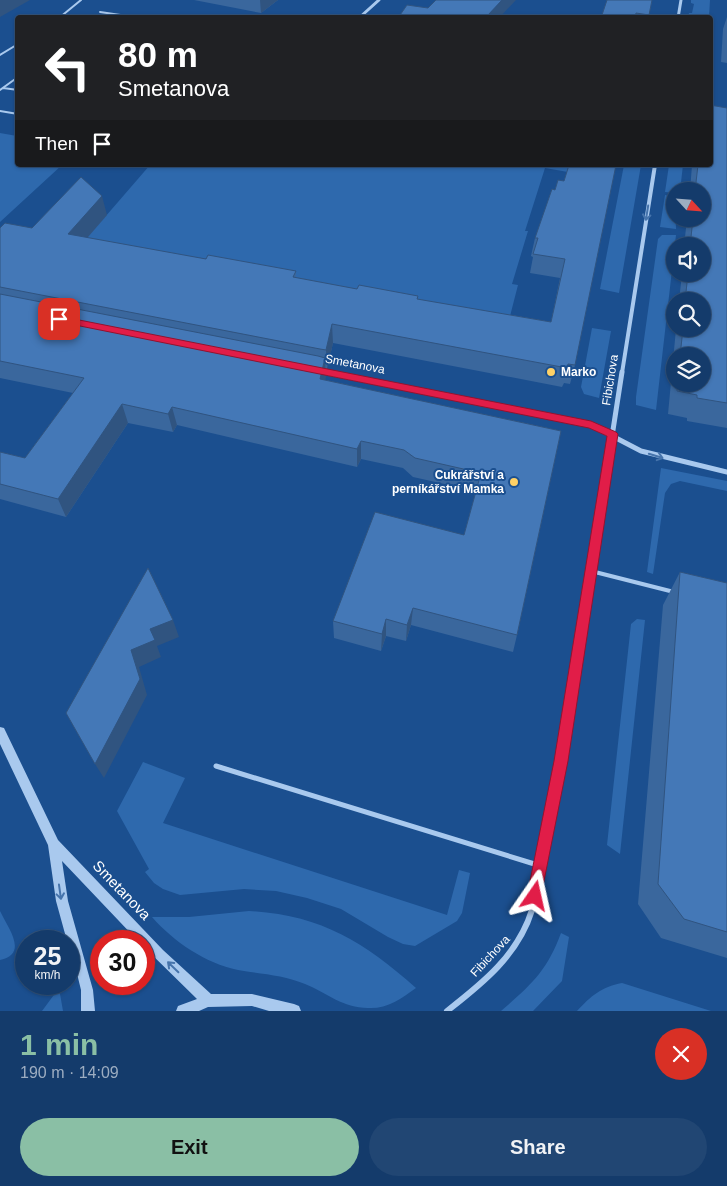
<!DOCTYPE html>
<meta charset="utf-8">
<style>
:root{--surface:#143b6b;--page:#214673;--text:#f1f3f6;--muted:#9dadc1;--line:#33557e;--accent:#8abfa5}
body{margin:0;font-family:Arial,sans-serif;background:var(--page);color:var(--text);height:100vh;display:flex;flex-direction:column;font-size:19px;white-space:nowrap}
*{box-sizing:border-box;margin:0}
p{font-size:16px;color:var(--muted)}
.icon{flex:none;width:28px;height:28px;fill:none;stroke:currentColor;stroke-width:2;stroke-linecap:round;stroke-linejoin:round}
.map{position:relative;height:1011px;overflow:hidden}
.drawer{display:flex;flex-direction:column;background:var(--surface);flex:1}
.drawer>*{flex:none}
.top-card{position:absolute;left:15px;top:15px;width:698px;height:152px;border-radius:5px;box-shadow:0 1px 4px #0004,0 0 0 1px var(--line);background:#202124;color:#fff;overflow:hidden}
.needle{width:32px;rotate:116deg}
.fabs{position:absolute;left:666px;top:182px;display:grid;gap:10px}
.fabs a{display:grid;place-items:center;width:45px;height:45px;border-radius:50%;background:var(--surface);box-shadow:0 1px 4px #0004,0 0 0 1px var(--line);font-size:25px}
.speed{position:absolute;left:15px;top:930px;display:flex;gap:10px;font-size:25px;font-weight:700;text-align:center}
.speed>*{display:grid;place-content:center;width:65px;height:65px;border-radius:50%;background:var(--surface);box-shadow:0 1px 4px #0004,0 0 0 1px var(--line);line-height:1}
.speed small{font-size:12px;font-weight:400}
.speed .limit{border:8px solid #d22;background:#fff;color:#111}
.pin{position:absolute;display:grid;place-items:center;width:42px;height:42px;color:#fff;margin:-21px;border-radius:10px;box-shadow:0 2px 8px #0006}
.me{position:absolute;width:55px;margin:-28px;rotate:11deg;stroke-linejoin:round;filter:drop-shadow(0 0 4px #0008)}
.turn{display:flex;align-items:center;gap:18px;height:105px;padding:0 20px;font-size:22px}
.turn .icon{width:65px;height:65px;stroke-width:2.5}
.turn b{display:block;font-size:35px;line-height:42px}
.then{display:flex;align-items:center;height:48px;padding:0 20px;background:#0003;gap:10px;font-size:19px}
.round{display:grid;place-items:center;flex:none;width:52px;height:52px;border-radius:26px;background:var(--page)}
.overview{display:flex;align-items:center;justify-content:space-between;height:85px;padding:0 20px}
h1{font-size:30px;font-weight:800;line-height:38px;color:var(--accent)}
.primary-button{display:flex;gap:10px;margin-top:auto;padding:10px 20px}
.primary-button a{flex:1;height:58px;border-radius:30px;background:var(--accent);color:#111;font-size:20px;font-weight:800;line-height:58px;text-align:center}
.primary-button a+a{background:var(--page);color:var(--text)}
.map>svg:first-child{display:block}
.green{fill:#2e69ad}
.lines{fill:none;stroke-linecap:round;stroke-linejoin:round}
.service-far2{stroke:#a9c9ee;stroke-width:2}
.service-far1{stroke:#a9c9ee;stroke-width:4}
.service{stroke:#a9c9ee;stroke-width:5}
.minor-far3{stroke:#a9c9ee;stroke-width:3}
.minor-far2{stroke:#a9c9ee;stroke-width:4}
.minor-far1{stroke:#a9c9ee;stroke-width:5}
.minor{stroke:#a9c9ee;stroke-width:6}
.tertiary{fill:#a9c9ee;fill-rule:evenodd}
.wall{fill:#3a679d;fill-rule:evenodd}
.shaded-wall{fill:#305480}
.building{fill:#4478b7;stroke:#305480}
.oneway{stroke:#4674ac}
.route{fill:#e11d48;stroke:#92132f}
.poi-dot{fill:#ffd166;stroke:#1b4f8f;stroke-width:2}
.labels{text-anchor:middle;dominant-baseline:central;stroke-width:4;stroke-linejoin:round;paint-order:stroke}
.street-label{font-size:12px;fill:#fff;stroke:#1b4f8f}
.poi-label{font-size:12px;font-weight:bold;fill:#fff;stroke:#1b4f8f;text-anchor:start}
.near-street-label{font-size:15px;fill:#fff;stroke:#1b4f8f}
</style>
<div class="map">
<svg width="727" height="1011" viewBox="0 0 727 1011">
<rect width="100%" height="100%" fill="#1b4f8f"/>
<path class="green" d="M 691,0 L 710,0 L 709,17 L 688,17 L 689,13 L 692,13 L 694,4 L 691,3 Z
M 0,133 L 17,136 L 18,165 L 62,165 L 0,222 Z
M 150,165 L 615,165 L 568,172 L 545,168 L 525,231 L 528,231 L 512,284 L 518,285 L 508,324 L 217,264 L 219,261 L 86,239 Z
M 624,165 L 641,165 L 619,293 L 600,289 Z
M 669,165 L 683,165 L 680,191 L 675,191 L 675,193 L 665,192 Z
M 665,195 L 675,197 L 676,229 L 660,227 Z
M 662,235 L 676,235 L 656,410 L 636,405 L 636,397 L 658,239 Z
M 592,328 L 611,331 L 599,398 L 584,394 L 581,387 Z
M 661,468 L 727,481 L 727,491 L 680,481 L 671,484 L 665,493 L 653,574 L 647,572 Z
M 637,619 L 645,620 L 620,854 L 607,845 L 631,624 Z
M 143,762 L 185,778 L 163,823 L 447,915 L 459,870 L 470,873 L 462,913 L 457,921 L 415,946 L 403,944 L 388,937 L 341,909 L 307,898 L 276,891 L 244,889 L 180,895 L 163,889 L 154,883 L 145,872 L 149,869 L 117,811 Z
M 0,911 C 8,928 29,954 0,960 Z
M 249,911 C 320,915 363,941 416,988 C 401,999 387,1009 368,1008 C 343,1008 327,993 305,984 C 284,975 261,974 238,970 C 205,963 174,942 152,917 L 189,917 Z
M 561,933 L 569,937 L 562,981 L 533,1011 L 501,1011 C 531,985 547,971 561,933 Z
M 622,983 L 711,1011 L 577,1011 C 591,996 601,987 622,983 Z
M 59,988 L 63,1011 L 42,1011 Z"/>
<g class="lines">
<path class="service-far2" d="M 100,12 L 141,18
M 59,18 L 81,0
M 0,55 L 18,44
M 3,88 L 18,90
M 0,90 L 18,77
M 0,111 L 18,114"/>
<path class="service-far1" d="M 591,571 L 674,592"/>
<path class="service" d="M 216,766 L 541,866"/>
<path class="minor-far3" d="M 359,18 L 379,0
M 678,18 L 681,0"/>
<path class="minor-far2" d="M 319,371 L 329,373
M 622,373 L 655,165"/>
<path class="minor-far1" d="M 323,372 L 591,425 L 641,451 L 727,472
M 579,649 L 622,372"/>
<path class="minor" d="M 447,1011 C 483,983 518,955 532,910 L 561,761 L 579,648"/>
<path class="tertiary" d="M 0,727 L 4,728 L 58,840 L 163,950 L 211,994 L 252,994 L 294,1004 L 299,1006 L 301,1011 L 269,1011 L 252,1006 L 208,1007 L 199,1011 L 176,1011 L 178,1006 L 197,999 L 144,947 L 144,941 L 138,941 L 62,861 L 68,901 L 93,990 L 95,1011 L 81,1011 L 81,990 L 69,941 L 67,941 L 56,901 L 48,845 L 0,744 Z"/>
</g>
<path class="wall" d="M 194,0 L 278,0 L 261,13 Z
M 652,0 L 648,18 L 601,18 Z
M 727,17 L 727,63 L 721,62 L 723,29 Z
M 727,108 L 727,428 L 687,421 L 687,418 L 668,414 L 676,329 L 702,329 L 702,301 L 679,301 L 682,274 L 702,274 L 702,246 L 684,246 L 687,219 L 702,219 L 702,191 L 690,191 L 692,165 L 710,165 ZM 675,356 L 702,356 L 702,384 L 675,384 Z
M 558,180 L 575,365 L 570,384 L 564,383 L 562,387 L 333,343 L 327,369 L 325,368 L 325,380 L 561,431 L 517,635 L 513,652 L 411,625 L 406,641 L 386,636 L 381,651 L 334,638 L 333,621 L 464,535 L 476,491 L 413,477 L 403,468 L 361,459 L 357,467 L 177,425 L 173,432 L 128,423 L 66,517 L 0,499 L 0,452 L 25,458 L 73,393 L 0,378 L 0,228 L 32,228 L 107,215 L 87,238 L 206,259 L 296,271 L 296,277 L 357,289 L 418,296 L 418,299 L 551,322 L 560,278 L 530,273 L 533,257 L 531,256 L 535,238 L 555,190 Z
M 680,572 L 727,583 L 727,958 L 661,938 L 638,904 L 663,605 Z"/>
<path class="shaded-wall" d="M 0,0 L 30,0 L 0,17 Z
M 260,0 L 278,0 L 261,13 Z
M 502,0 L 516,0 L 499,18 L 488,15 Z
M 102,196 L 107,215 L 74,253 L 68,234 Z
M 332,324 L 333,343 L 327,369 L 326,350 Z
M 325,358 L 326,377 L 321,398 L 320,379 Z
M 122,404 L 128,423 L 66,517 L 58,499 Z
M 172,407 L 177,425 L 173,432 L 168,414 Z
M 361,441 L 361,459 L 357,467 L 357,449 Z
M 413,608 L 411,625 L 406,641 L 407,625 Z
M 386,619 L 386,636 L 381,651 L 382,634 Z
M 173,620 L 179,637 L 157,646 L 161,657 L 139,667 L 147,695 L 104,778 L 95,764 L 131,650 L 150,629 Z"/>
<path class="building" d="M 436,0 L 502,0 L 488,15 L 511,18 L 398,18 L 407,5 L 428,8 Z
M 607,0 L 652,0 L 649,15 L 636,13 L 635,18 L 601,18 Z
M 710,105 L 727,108 L 727,403 L 697,398 L 697,395 L 677,391 L 678,384 L 702,384 L 702,356 L 680,356 L 683,329 L 702,329 L 702,301 L 685,301 L 688,274 L 702,274 L 702,246 L 690,246 L 693,219 L 702,219 L 702,191 L 695,191 L 698,165 L 710,165 Z
M 569,165 L 616,165 L 575,365 L 568,364 L 567,368 L 332,324 L 326,350 L 320,349 L 0,287 L 0,228 L 5,223 L 32,228 L 81,177 L 102,196 L 68,234 L 206,259 L 208,255 L 296,271 L 293,277 L 357,289 L 359,285 L 418,296 L 417,299 L 551,322 L 565,259 L 533,254 L 538,238 L 535,238 L 552,189 L 555,190 L 558,180 L 564,181 Z
M 0,294 L 318,356 L 325,358 L 320,379 L 561,431 L 517,635 L 413,608 L 407,625 L 386,619 L 382,634 L 333,621 L 375,512 L 464,535 L 481,473 L 415,458 L 404,450 L 361,441 L 357,449 L 172,407 L 168,414 L 122,404 L 58,499 L 0,484 L 0,452 L 25,458 L 84,378 L 0,361 Z
M 148,568 L 173,620 L 150,629 L 155,640 L 131,650 L 140,679 L 95,764 L 66,713 Z
M 680,572 L 727,583 L 727,932 L 684,919 L 658,884 Z"/>
<defs><path id="oneway-shaft" d="M-6 0H5M1.5-3L5.5 0L1.5 3" fill="none" stroke-width="1.6" stroke-linecap="round" stroke-linejoin="round" transform="scale(1.25)"/></defs>
<g class="oneway">
<use href="#oneway-shaft" transform="translate(647 213) rotate(99)"/>
<use href="#oneway-shaft" transform="translate(656 456) rotate(17)"/>
<use href="#oneway-shaft" transform="translate(60 892) rotate(82)"/>
<use href="#oneway-shaft" transform="translate(173 967) rotate(-136)"/>
</g>
<path class="route" d="M 59,316 L 591,421 L 616,432 L 618,434 L 568,761 L 540,901 L 535,903 L 529,901 L 527,896 L 554,761 L 607,436 L 589,428 L 55,321 L 54,319 Z"/>
<g class="poi-dot">
<circle cx="551" cy="372" r="5"/>
<circle cx="514" cy="482" r="5"/>
</g>
<g class="labels">
<g class="street-label">
<text transform="translate(355 364) rotate(11)">Smetanova</text>
<text transform="translate(610 380) rotate(-81)">Fibichova</text>
<text transform="translate(490 956) rotate(-47)">Fibichova</text>
</g>
<g class="poi-label">
<text x="561" y="372">Marko</text>
<text x="504" y="475" text-anchor="end">Cukrářství a<tspan x="504" dy="14">perníkářství Mamka</tspan></text>
</g>
<g class="near-street-label">
<text transform="translate(122 890) rotate(46)">Smetanova</text>
</g>
</g>
</svg>
<div class="fabs">
<a><svg class="needle" viewBox="-14 -14 28 28"><path d="M0-13l5 13h-10z" fill="#e53935"/><path d="M0 13l5-13h-10z" fill="#9dadc1"/></svg></a>
<a><svg class="icon" aria-label="sound" viewBox="0 0 24 24"><path d="M4 9h4l5-4v14l-5-4H4zM17 9q2 3 0 6"/></svg></a>
<a><svg class="icon" aria-label="search" viewBox="0 0 24 24"><circle cx="10" cy="10" r="6"/><path d="M15 15l6 6"/></svg></a>
<a><svg class="icon" aria-label="layers" viewBox="0 0 24 24"><path d="M12 4l9 5-9 5-9-5zM3 14l9 5 9-5"/></svg></a>
</div>
<div class="speed"><div>25<small>km/h</small></div><div class="limit">30</div></div>
<div class="pin" style="left:59px;top:319px;background:#d93025"><svg class="icon" aria-label="arrive" viewBox="0 0 24 24"><path d="M6 21V4h12l-3 4 3 4H6"/></svg></div>
<svg class="me" style="left:535px;top:896px" viewBox="-20 -20 40 40"><path d="M0-17L14 15 0 8-14 15z" fill="#e11d48" stroke="#fff" stroke-width="4"/></svg>
<div class="top-card">
<div class="turn"><svg class="icon" aria-label="left" viewBox="0 0 24 24"><path d="M17 20v-9H6M10 6l-5 5 5 5"/></svg><div><b>80 m</b>Smetanova</div></div>
<div class="then">Then<svg class="icon" aria-label="arrive" viewBox="0 0 24 24"><path d="M6 21V4h12l-3 4 3 4H6"/></svg></div>
</div>
</div>
<section class="drawer">
<div class="overview"><div><h1>1 min</h1><p>190 m · 14:09</p></div><a class="round" style="background:#d93025;color:#fff"><svg class="icon" aria-label="close" viewBox="0 0 24 24"><path d="M6 6l12 12M18 6L6 18"/></svg></a></div>
<div class="primary-button"><a>Exit</a><a>Share</a></div>
</section>
